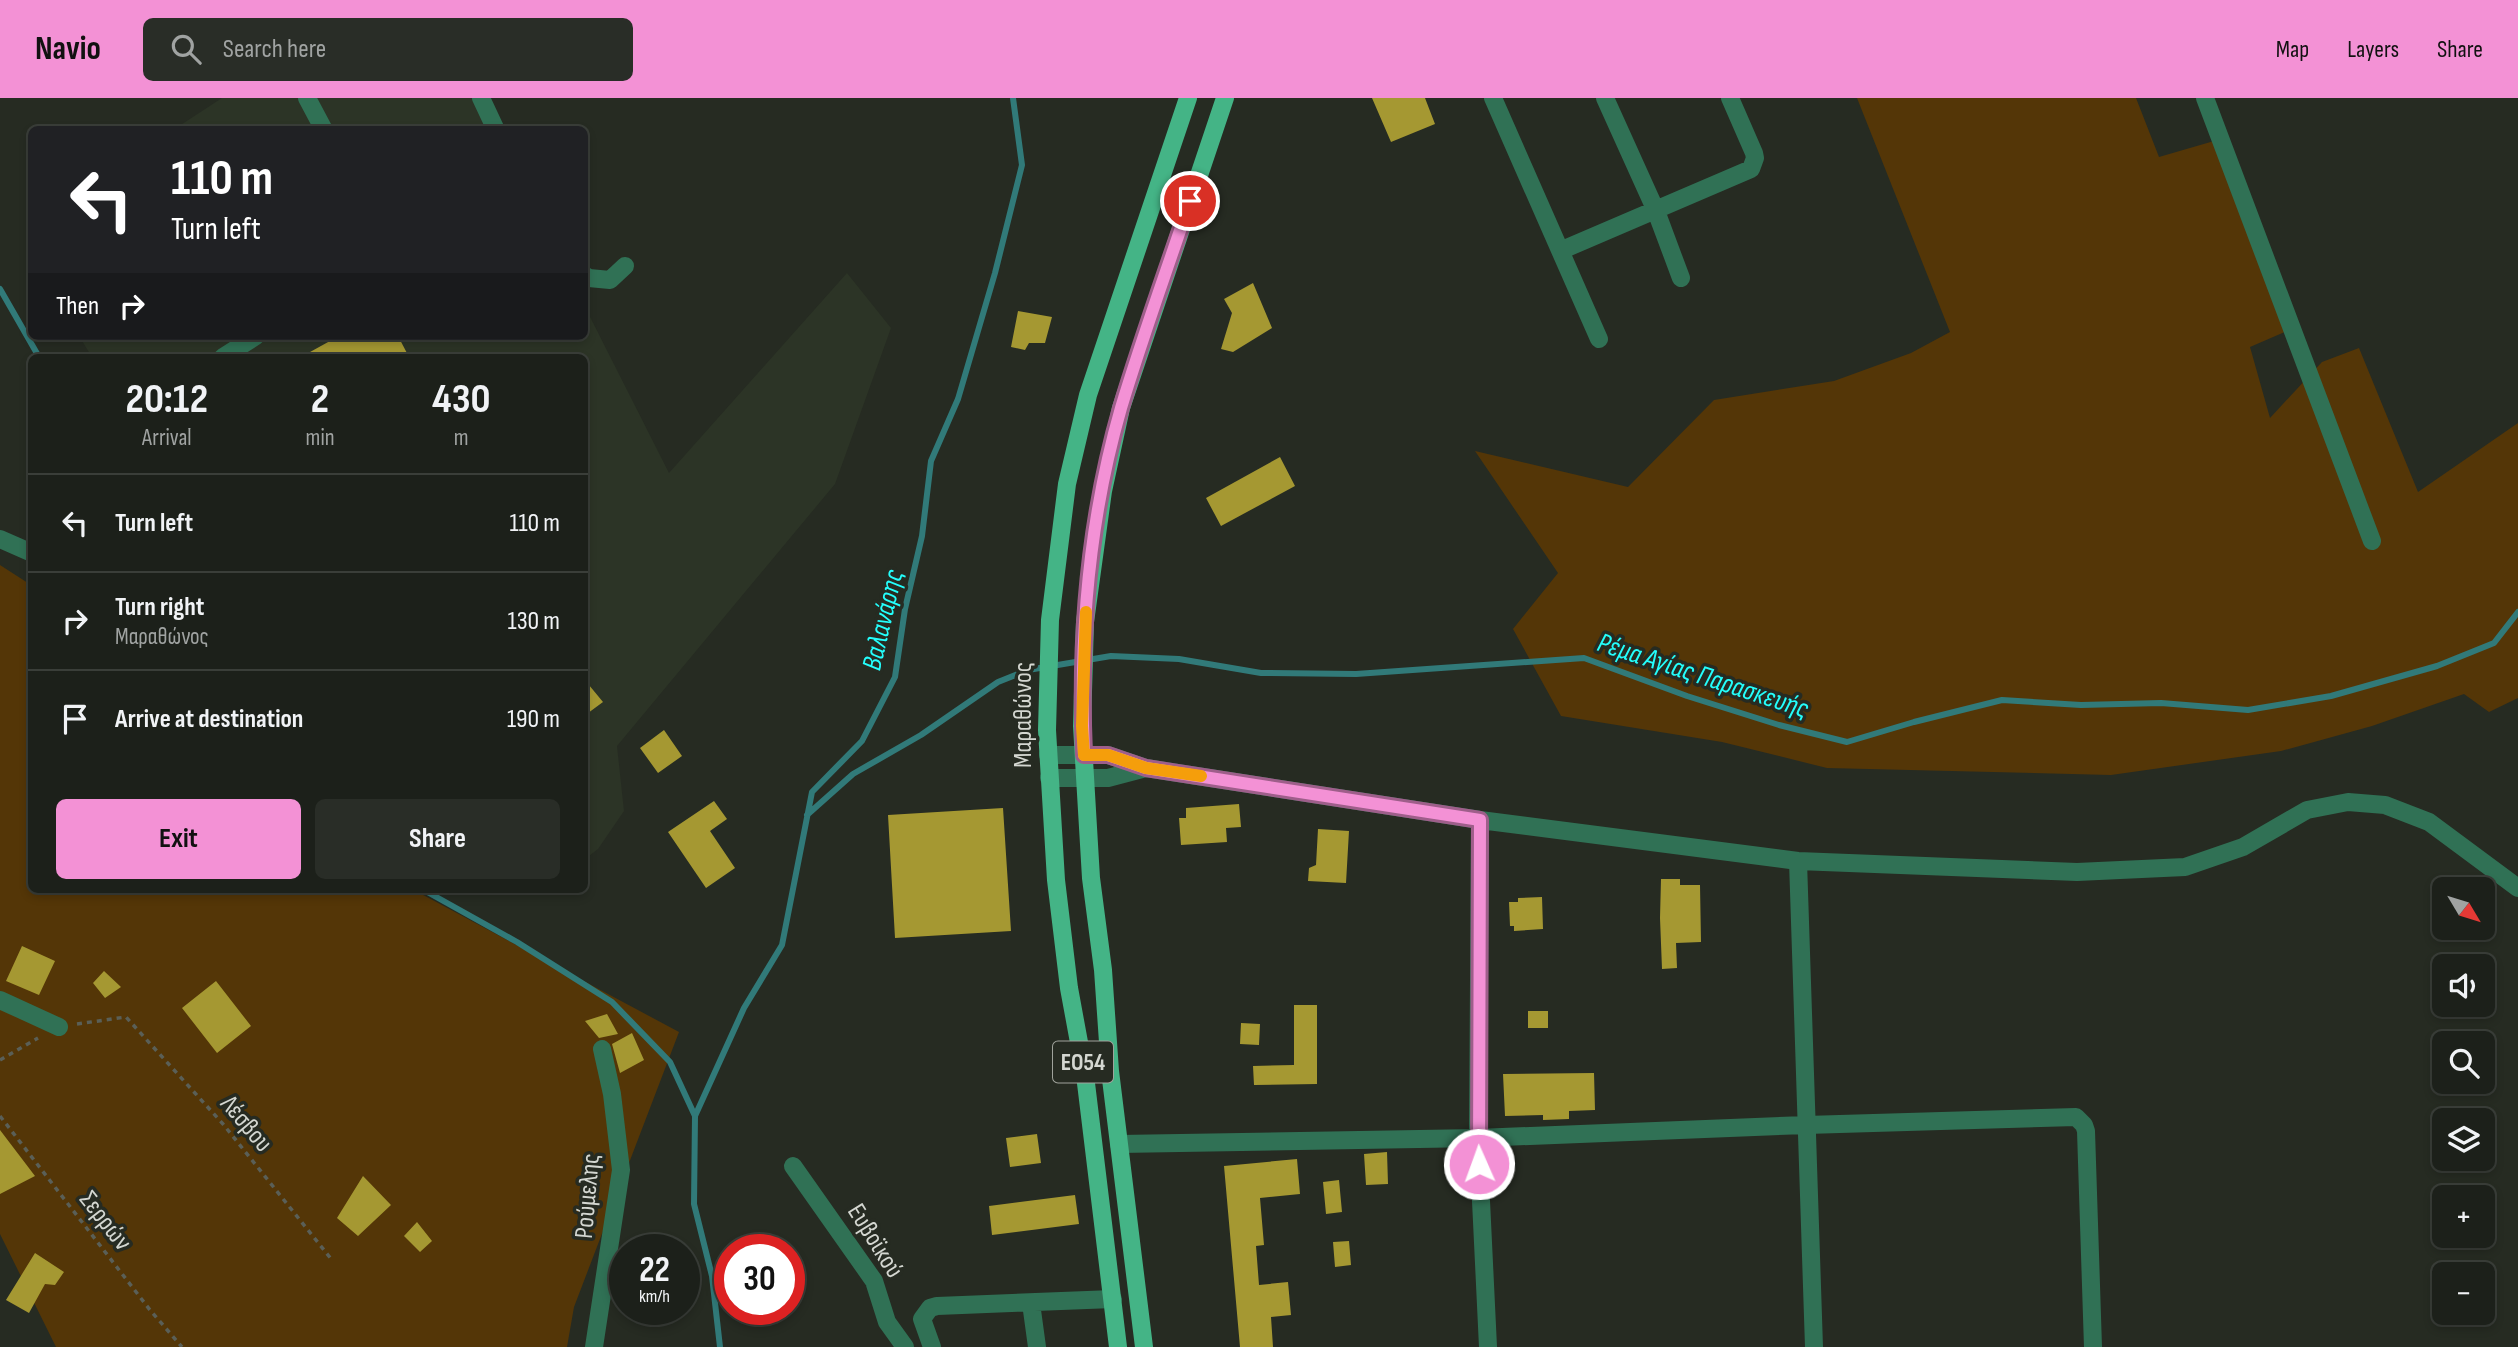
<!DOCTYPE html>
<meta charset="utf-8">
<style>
:root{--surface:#1c201a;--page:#292d27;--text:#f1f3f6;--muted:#a0a3a2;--line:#3a3e39;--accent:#f391d5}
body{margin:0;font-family:"Sofia Sans Condensed",sans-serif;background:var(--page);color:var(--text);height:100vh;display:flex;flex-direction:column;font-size:26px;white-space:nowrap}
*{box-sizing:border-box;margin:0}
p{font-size:23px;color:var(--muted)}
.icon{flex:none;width:38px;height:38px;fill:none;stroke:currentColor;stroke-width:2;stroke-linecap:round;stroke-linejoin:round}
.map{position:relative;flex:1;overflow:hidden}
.details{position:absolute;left:28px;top:256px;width:560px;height:539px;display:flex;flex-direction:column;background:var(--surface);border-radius:10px;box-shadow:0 4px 10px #0003,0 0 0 2px var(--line)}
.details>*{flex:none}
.top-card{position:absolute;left:28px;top:28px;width:560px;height:214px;border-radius:10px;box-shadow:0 4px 10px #0003,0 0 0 2px var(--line);background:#202124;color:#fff;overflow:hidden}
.needle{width:46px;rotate:128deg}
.controls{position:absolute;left:2432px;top:779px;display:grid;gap:14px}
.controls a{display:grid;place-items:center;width:63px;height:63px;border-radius:10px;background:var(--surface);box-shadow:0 4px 10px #0003,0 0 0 2px var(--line);font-size:35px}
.speed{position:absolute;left:609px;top:1136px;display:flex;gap:14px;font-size:35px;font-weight:700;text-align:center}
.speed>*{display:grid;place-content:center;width:91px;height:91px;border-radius:50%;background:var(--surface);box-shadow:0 4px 10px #0003,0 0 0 2px var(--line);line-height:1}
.speed small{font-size:18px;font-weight:400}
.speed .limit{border:10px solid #d22;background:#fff;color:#111}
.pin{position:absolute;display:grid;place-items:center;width:60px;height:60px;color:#fff;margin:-30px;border:4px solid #fff;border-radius:50%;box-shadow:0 2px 7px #0007}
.me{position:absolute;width:77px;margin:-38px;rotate:358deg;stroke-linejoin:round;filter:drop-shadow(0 0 5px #0008)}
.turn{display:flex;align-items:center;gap:24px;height:147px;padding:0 28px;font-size:32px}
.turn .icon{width:91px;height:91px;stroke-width:2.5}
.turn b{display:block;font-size:49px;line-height:60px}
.then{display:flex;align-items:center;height:66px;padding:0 28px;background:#0003;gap:14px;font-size:26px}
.eta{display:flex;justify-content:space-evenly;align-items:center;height:119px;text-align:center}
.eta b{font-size:42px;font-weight:700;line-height:49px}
.button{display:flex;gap:14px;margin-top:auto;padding:14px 28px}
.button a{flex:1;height:80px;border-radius:10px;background:var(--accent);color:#111;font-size:28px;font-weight:700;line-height:80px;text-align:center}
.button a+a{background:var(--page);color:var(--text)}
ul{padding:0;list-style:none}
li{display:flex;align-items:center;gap:21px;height:98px;padding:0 28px;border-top:2px solid var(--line)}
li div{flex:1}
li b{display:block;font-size:26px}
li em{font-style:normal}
header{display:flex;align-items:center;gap:42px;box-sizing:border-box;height:98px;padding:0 35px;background:var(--accent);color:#111}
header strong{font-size:33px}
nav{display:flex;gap:38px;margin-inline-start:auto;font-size:24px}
.search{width:490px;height:63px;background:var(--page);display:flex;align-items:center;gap:18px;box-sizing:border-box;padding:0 24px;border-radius:10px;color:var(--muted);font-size:26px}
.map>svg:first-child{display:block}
.built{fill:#2c3426}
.green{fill:#543607}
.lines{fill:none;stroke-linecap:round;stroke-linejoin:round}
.stream{stroke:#317a79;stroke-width:6}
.building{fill:#a59832}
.path{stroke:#5a5f57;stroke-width:3.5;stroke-dasharray:5 5;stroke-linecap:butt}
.minor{stroke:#307155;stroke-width:18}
.major{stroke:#44b486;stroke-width:18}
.route-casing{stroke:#9e5e8a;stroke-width:18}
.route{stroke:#f391d5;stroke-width:12}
.slow{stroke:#f59e0b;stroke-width:12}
.labels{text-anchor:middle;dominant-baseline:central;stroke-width:7;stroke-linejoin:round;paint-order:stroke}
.shield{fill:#262b22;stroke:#a0a39c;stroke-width:2}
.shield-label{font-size:24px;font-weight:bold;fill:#d4d7d1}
.street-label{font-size:26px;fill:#d4d7d1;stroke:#262b22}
.water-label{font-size:28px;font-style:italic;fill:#24fefc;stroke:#262b22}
</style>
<header>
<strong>Navio</strong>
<div class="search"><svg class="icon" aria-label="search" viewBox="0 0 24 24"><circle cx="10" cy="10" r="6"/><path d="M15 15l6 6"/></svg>Search here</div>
<nav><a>Map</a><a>Layers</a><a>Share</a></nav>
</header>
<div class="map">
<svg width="2518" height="1249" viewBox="0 0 2518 1249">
<rect width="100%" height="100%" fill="#262b22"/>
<path class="built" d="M 222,0 L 474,0 L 489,32 L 173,32 Z
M 847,175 L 891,230 L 835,386 L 617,648 L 624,713 L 598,751 L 585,761 L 584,259 L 92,259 L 79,238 L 584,238 L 585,209 L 669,375 Z"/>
<path class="green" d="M 1857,0 L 2136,0 L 2159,59 L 2214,43 L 2287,233 L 2250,249 L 2270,320 L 2322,264 L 2359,250 L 2418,394 L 2518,325 L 2518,600 L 2489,614 L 2464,596 L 2372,628 L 2281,653 L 2111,677 L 1827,670 L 1722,644 L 1561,618 L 1513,531 L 1558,475 L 1475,353 L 1628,389 L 1714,302 L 1834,283 L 1911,255 L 1950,234 Z
M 0,467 L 31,487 L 32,791 L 412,791 L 679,934 L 574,1209 L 567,1249 L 56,1249 L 0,1136 Z"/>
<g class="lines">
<path class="stream" d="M 0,191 L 39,259
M 807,717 L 853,676 L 921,637 L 998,584 L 1028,572 L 1111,558 L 1179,561 L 1261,575 L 1356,576 L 1584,560 L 1687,598 L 1779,627 L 1847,644 L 1914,624 L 2002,602 L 2081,607 L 2161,605 L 2248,612 L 2331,598 L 2437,568 L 2494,545 L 2518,514
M 422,791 L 517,844 L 612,904 L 670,964 L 695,1018 L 694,1106 L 712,1178 L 720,1249
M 695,1018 L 744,910 L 782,847 L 812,694 L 862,643 L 895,579 L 905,511 L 922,438 L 931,363 L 958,301 L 995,175 L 1022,67 L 1013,0"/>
</g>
<path class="building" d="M 1372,0 L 1425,0 L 1435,26 L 1391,44 Z
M 1253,185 L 1272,230 L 1233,254 L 1221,251 L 1232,215 L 1224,201 Z
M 1018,213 L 1052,219 L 1045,245 L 1029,245 L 1025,252 L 1011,249 Z
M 339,238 L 398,238 L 409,259 L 301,259 Z
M 1280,359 L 1295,388 L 1221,428 L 1206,400 Z
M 584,581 L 603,604 L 584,618 Z
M 664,632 L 682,658 L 658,675 L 640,650 Z
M 714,703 L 727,721 L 710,733 L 735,770 L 706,790 L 668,734 Z
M 1239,706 L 1241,729 L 1226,730 L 1227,744 L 1181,747 L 1179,720 L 1186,720 L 1186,710 Z
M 1003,710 L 1011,833 L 895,840 L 888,717 Z
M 1318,731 L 1349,733 L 1346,785 L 1308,783 L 1309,770 L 1316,767 Z
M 1661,781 L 1680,781 L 1680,787 L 1700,787 L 1701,844 L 1676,845 L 1677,870 L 1662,871 L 1660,820 Z
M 1542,799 L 1543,831 L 1514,833 L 1514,828 L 1510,828 L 1509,804 L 1518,804 L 1518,800 Z
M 22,848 L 55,863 L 39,897 L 6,883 Z
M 104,873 L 121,889 L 105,900 L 93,885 Z
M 216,883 L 251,928 L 217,955 L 182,910 Z
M 1294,907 L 1317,907 L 1317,986 L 1254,987 L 1253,968 L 1294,967 Z
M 1528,913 L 1548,913 L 1548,930 L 1528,930 Z
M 607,916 L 618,936 L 599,940 L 585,923 Z
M 1241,925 L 1260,926 L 1259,947 L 1240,946 Z
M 632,935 L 644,962 L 620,975 L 612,946 Z
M 1594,975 L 1595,1012 L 1569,1013 L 1569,1021 L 1543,1022 L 1543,1017 L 1505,1018 L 1503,976 Z
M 0,1032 L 35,1078 L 0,1096 Z
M 1037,1036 L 1041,1065 L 1010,1069 L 1006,1040 Z
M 1387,1054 L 1388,1086 L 1366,1087 L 1364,1056 Z
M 1297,1061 L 1300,1096 L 1260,1100 L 1264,1147 L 1256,1148 L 1259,1187 L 1288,1184 L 1291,1217 L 1271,1219 L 1273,1249 L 1240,1249 L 1224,1068 Z
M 363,1078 L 391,1107 L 358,1138 L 337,1120 Z
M 1339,1082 L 1342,1114 L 1326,1116 L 1323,1084 Z
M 1075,1097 L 1079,1126 L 992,1137 L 989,1108 Z
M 417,1124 L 432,1143 L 420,1154 L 404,1138 Z
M 1349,1143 L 1351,1167 L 1335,1169 L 1333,1144 Z
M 35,1155 L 64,1174 L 55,1187 L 45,1186 L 29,1215 L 6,1202 Z"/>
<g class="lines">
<path class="path" d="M 77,926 L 126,919 L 223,1026 L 332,1162
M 0,962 L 38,940
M 0,1018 L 150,1212 L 182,1249"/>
<path class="minor" d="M 307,0 L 324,32
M 481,0 L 496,32
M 1493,0 L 1599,241
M 1605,0 L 1656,113 L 1681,180
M 2205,0 L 2372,443
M 1562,152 L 1751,71 L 1755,60 L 1754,55 L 1730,0
M 584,177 L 589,180 L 610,182 L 625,168
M 223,259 L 256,238
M 0,441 L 32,455
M 1048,657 L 1108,657 L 1146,670 L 1480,722 L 1798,763 L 2077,774 L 2185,769 L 2243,749 L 2307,712 L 2348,704 L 2385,707 L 2429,724 L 2518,790
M 1049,680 L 1108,680 L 1146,670
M 1480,722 L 1478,1040 L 1488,1249
M 1798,763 L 1814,1249
M 0,902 L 59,929
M 1119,1046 L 1478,1040 L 1806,1027 L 2076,1019 L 2084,1027 L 2086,1033 L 2093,1249
M 793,1068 L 874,1183 L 887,1224 L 905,1249
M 1031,1205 L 1037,1249
M 594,1249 L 621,1072 L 612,996 L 602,951
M 932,1249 L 922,1221 L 930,1210 L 937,1208 L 1113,1201"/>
<path class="major" d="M 1118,1249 L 1085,977 L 1069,890 L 1056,782 L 1047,632 L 1050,522 L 1067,386 L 1088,297 L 1188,0
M 1144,1249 L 1110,973 L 1103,872 L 1091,780 L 1082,628 L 1085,524 L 1103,393 L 1121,310 L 1225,0"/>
</g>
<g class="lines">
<defs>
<path id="route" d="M 1190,103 C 1167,172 1142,240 1121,310 C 1089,421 1079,542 1084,657 L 1108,657 L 1146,670 L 1480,722 L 1479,1066"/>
</defs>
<use href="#route" class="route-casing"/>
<use href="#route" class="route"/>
<path class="slow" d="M 1086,514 L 1082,628 L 1084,657 L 1108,657 L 1146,670 L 1201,678"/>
</g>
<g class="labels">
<rect class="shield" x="1053" y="943.5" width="60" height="41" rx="5"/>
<g class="shield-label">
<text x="1083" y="964">ΕΟ54</text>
</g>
<g class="street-label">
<text transform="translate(1023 617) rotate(-90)">Μαραθώνος</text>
<text transform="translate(246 1026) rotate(50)">Λέσβου</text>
<text transform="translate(588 1098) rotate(-85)">Ρούμελης</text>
<text transform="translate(105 1123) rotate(52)">Σερρών</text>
<text transform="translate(875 1143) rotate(58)">Ευβοϊκού</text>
</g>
<g class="water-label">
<text transform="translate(883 522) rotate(-77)">Βαλανάρης</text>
<text transform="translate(1703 578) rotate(18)">Ρέμα Αγίας Παρασκευής</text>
</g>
</g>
</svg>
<div class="controls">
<a><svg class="needle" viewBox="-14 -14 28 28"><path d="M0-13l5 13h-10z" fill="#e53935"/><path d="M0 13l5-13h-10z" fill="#a0a3a2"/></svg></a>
<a><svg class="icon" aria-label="sound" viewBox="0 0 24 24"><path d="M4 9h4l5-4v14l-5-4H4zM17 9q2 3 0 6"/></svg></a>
<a><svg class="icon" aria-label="search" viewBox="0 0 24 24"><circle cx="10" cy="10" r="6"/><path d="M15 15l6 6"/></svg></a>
<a><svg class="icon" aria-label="layers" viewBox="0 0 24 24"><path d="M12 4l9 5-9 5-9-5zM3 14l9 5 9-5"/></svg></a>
<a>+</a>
<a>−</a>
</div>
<div class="speed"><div>22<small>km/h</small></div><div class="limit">30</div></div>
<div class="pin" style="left:1190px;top:103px;background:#d93025"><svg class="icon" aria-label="arrive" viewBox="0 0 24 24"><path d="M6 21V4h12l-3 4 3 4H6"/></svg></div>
<svg class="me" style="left:1479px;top:1066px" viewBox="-20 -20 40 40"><circle r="17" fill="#f391d5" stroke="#fff" stroke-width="3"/><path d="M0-11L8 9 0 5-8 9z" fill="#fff"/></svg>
<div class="top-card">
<div class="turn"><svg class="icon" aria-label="left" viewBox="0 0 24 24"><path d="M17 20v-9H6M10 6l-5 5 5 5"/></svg><div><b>110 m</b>Turn left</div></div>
<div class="then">Then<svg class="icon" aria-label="right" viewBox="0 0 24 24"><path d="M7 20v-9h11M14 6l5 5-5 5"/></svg></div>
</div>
<section class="details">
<div class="eta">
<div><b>20:12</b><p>Arrival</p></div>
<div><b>2</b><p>min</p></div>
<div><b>430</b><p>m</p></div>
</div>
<ul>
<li><svg class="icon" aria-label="left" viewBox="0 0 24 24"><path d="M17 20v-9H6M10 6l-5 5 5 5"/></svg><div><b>Turn left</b></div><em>110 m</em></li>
<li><svg class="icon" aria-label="right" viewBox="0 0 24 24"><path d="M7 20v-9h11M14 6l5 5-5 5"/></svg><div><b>Turn right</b><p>Μαραθώνος</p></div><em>130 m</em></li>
<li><svg class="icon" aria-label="arrive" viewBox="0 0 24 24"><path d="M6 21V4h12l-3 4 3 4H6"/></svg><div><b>Arrive at destination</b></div><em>190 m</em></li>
</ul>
<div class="button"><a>Exit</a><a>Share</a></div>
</section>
</div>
